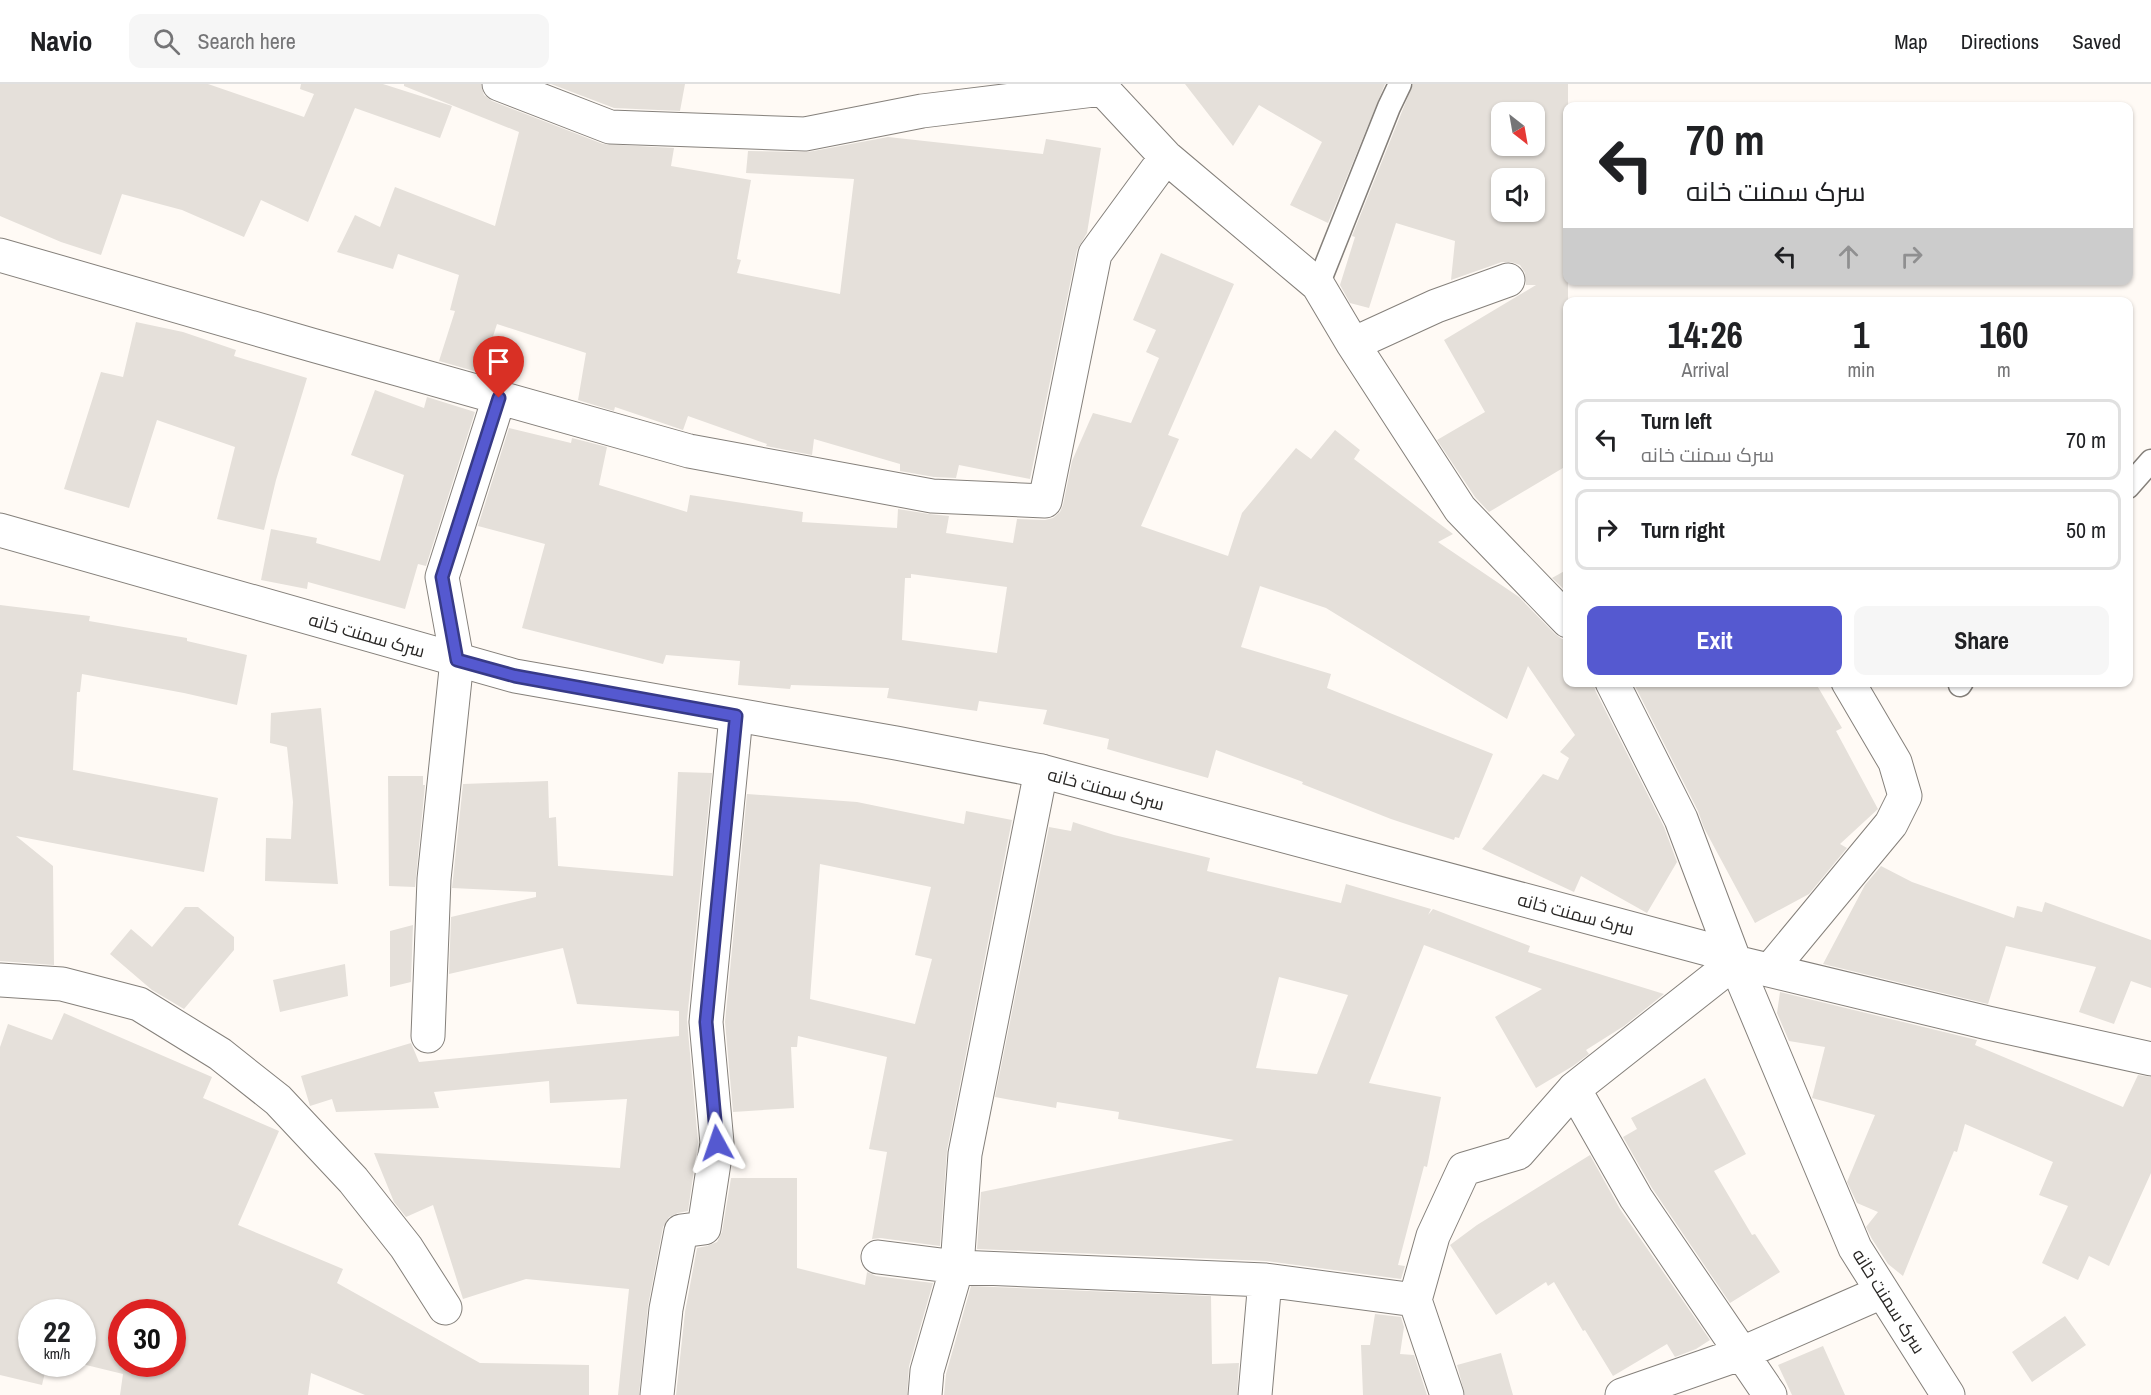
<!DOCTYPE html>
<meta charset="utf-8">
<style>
:root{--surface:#fff;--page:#f6f6f6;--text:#202124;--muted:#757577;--line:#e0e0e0;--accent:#5559d0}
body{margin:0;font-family:"Archivo Narrow",Cairo,sans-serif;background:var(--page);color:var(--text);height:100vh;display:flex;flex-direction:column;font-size:22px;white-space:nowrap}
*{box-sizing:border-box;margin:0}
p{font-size:20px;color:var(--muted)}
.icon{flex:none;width:33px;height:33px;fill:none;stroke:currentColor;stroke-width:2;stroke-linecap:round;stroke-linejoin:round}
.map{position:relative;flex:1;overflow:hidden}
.details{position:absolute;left:1563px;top:213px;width:570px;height:390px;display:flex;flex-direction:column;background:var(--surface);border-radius:12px;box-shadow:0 2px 4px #0004}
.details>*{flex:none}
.top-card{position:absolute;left:1563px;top:18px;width:570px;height:183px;border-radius:12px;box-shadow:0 2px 4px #0004;background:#fff;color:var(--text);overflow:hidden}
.needle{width:39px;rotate:149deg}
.buttons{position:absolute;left:1491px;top:18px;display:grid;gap:12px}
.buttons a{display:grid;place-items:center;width:54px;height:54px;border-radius:12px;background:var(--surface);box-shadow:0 2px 4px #0004;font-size:30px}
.speed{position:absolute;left:18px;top:1215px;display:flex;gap:12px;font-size:30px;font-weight:700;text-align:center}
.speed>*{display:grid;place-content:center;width:78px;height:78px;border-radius:50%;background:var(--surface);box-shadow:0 2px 4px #0004;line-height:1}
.speed small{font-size:15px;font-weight:400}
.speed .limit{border:9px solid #d22;background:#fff;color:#111}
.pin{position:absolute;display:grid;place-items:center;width:51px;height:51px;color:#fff;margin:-62px -26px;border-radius:50% 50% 50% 0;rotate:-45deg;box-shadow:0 0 6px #0007}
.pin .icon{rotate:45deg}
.me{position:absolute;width:66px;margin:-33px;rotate:355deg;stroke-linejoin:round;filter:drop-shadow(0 0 4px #0008)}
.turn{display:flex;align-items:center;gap:21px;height:126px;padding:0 24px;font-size:27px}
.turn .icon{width:78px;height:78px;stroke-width:2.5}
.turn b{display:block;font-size:42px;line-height:51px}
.lanes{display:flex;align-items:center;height:57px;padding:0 24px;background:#0003;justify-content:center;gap:30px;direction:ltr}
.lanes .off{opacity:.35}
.eta{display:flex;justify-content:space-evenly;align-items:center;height:102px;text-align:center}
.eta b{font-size:36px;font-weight:700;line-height:42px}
.primary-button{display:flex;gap:12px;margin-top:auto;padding:12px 24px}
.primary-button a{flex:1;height:69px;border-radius:12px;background:var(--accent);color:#fff;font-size:24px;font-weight:700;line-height:69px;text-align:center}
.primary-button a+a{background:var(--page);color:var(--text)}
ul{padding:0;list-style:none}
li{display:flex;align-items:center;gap:18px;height:81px;margin:0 12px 9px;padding:0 12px;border:3px solid var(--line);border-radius:12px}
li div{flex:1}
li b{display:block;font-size:22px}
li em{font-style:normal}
header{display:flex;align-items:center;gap:36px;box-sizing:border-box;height:84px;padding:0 30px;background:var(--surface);border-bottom:2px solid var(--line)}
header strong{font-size:28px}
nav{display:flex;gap:33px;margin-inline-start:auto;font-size:21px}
.search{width:420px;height:54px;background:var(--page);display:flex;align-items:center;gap:15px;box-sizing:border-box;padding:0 21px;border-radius:12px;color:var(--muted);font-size:22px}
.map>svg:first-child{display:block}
.building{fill:#e5e0da;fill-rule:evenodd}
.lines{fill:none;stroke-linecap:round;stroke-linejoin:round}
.service-casing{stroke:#85807b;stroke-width:25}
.minor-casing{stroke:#85807b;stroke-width:35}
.tertiary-casing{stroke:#85807b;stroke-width:35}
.service{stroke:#fff;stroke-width:22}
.minor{stroke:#fff;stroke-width:33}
.tertiary{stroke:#fff;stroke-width:33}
.route-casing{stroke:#373a87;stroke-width:15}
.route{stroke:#5559d0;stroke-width:10}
.labels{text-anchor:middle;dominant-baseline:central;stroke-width:4.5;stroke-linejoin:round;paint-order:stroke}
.street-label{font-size:18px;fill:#2a2826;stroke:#fff}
</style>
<header>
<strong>Navio</strong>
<div class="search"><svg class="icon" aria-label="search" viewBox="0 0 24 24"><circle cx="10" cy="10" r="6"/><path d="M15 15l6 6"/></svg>Search here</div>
<nav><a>Map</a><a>Directions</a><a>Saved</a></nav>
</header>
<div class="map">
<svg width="2151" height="1311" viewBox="0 0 2151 1311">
<rect width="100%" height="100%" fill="#fffaf5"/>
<path class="building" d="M 0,0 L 208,0 L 304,33 L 314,10 L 300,5 L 301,0 L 383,0 L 452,22 L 440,54 L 355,24 L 308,138 L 261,116 L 244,153 L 182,126 L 122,110 L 101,171 L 61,158 L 0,132 Z
M 404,0 L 481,0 L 484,11 L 492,17 L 603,60 L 674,64 L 671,82 L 751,96 L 737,175 L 741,176 L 737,189 L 840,210 L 854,95 L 746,89 L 748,67 L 808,68 L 888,53 L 1043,70 L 1046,55 L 1101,64 L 1087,149 L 1077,166 L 1030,395 L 959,381 L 956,394 L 934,393 L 900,387 L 900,380 L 814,355 L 812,371 L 766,362 L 767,360 L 688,332 L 683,346 L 615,323 L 614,327 L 578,316 L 586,269 L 497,240 L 481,289 L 439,277 L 455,227 L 450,226 L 459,191 L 398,170 L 393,185 L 337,168 L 355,131 L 380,143 L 395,103 L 495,142 L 519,48 L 404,2 Z
M 551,0 L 685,0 L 680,27 L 614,24 Z
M 1185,0 L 1385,0 L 1328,139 L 1290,121 L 1322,58 L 1259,21 L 1233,62 Z
M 1413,0 L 1568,0 L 1568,381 L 1489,428 L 1475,413 L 1437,356 L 1485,328 L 1444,256 L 1536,201 L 1526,201 L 1525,189 L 1520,181 L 1511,178 L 1502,178 L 1451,196 L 1455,157 L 1396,139 L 1369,224 L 1350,219 L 1340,201 L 1355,153 L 1352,152 ZM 1502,28 L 1534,28 L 1534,62 L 1502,62 ZM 1502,94 L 1534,94 L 1534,128 L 1502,128 Z
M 1161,169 L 1234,200 L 1168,351 L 1179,355 L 1141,442 L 1228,472 L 1242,429 L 1296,364 L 1311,375 L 1335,346 L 1360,366 L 1354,375 L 1453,450 L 1438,458 L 1519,513 L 1555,550 L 1562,555 L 1568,555 L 1568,598 L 1594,598 L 1595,606 L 1664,743 L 1677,778 L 1647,829 L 1581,792 L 1574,808 L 1482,765 L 1543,690 L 1558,696 L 1569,674 L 1560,668 L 1575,651 L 1528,582 L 1507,635 L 1326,524 L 1260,502 L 1241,563 L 1331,590 L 1327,604 L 1493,670 L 1459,754 L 1455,753 L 1454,756 L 1391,735 L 1302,700 L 1303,698 L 1216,666 L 1208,694 L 1107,665 L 1109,655 L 1043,640 L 1047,626 L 979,617 L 977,627 L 887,614 L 889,604 L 791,601 L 790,605 L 738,601 L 740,577 L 666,571 L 663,580 L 522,544 L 545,460 L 478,442 L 509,344 L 571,359 L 572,354 L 607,363 L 599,401 L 687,428 L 690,411 L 803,428 L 802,438 L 897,444 L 898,425 L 929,430 L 949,432 L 946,449 L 1013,459 L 1017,435 L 1045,436 L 1053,434 L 1060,428 L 1063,421 L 1072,377 L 1093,329 L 1131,339 L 1159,274 L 1146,268 L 1156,246 L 1133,236 ZM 911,490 L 1007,503 L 997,569 L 902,556 L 905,494 L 911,494 Z
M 136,238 L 183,248 L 236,266 L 234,272 L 307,294 L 276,396 L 264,446 L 217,435 L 235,363 L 157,336 L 129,424 L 64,405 L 101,288 L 123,293 Z
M 375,306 L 424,324 L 427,313 L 475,328 L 426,482 L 418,480 L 405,525 L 308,498 L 307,505 L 261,496 L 271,445 L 317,454 L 316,459 L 380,477 L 404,391 L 351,371 Z
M 1568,485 L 1568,509 L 1552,494 Z
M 0,521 L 90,532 L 89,537 L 187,554 L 187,557 L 247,571 L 237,621 L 184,609 L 82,590 L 80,608 L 77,608 L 73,686 L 218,714 L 204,788 L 16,752 L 53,782 L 54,881 L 0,877 Z
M 1633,598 L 1815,598 L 1842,644 L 1836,647 L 1878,725 L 1840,760 L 1847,764 L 1809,810 L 1755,839 L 1704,744 L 1698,727 Z
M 321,624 L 338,800 L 265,797 L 266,754 L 291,755 L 293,718 L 287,663 L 270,659 L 271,629 Z
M 678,688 L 712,689 L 687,936 L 698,1058 L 688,1127 L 678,1129 L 669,1133 L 663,1143 L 648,1222 L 639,1311 L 618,1311 L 629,1205 L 526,1195 L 463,1215 L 433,1121 L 406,1133 L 394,1118 L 374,1069 L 620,1084 L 627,1015 L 550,1019 L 549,997 L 434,1008 L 439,1024 L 336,1028 L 332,1015 L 310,1022 L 301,992 L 411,959 L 419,978 L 679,952 L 679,927 L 577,920 L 563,864 L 449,890 L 451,833 L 536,813 L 536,808 L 452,804 L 463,700 L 548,697 L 549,734 L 556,733 L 558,782 L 673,792 Z
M 388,692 L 423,692 L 423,701 L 425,701 L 415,803 L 389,802 Z
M 747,710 L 857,718 L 964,740 L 966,727 L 1012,736 L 947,1066 L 940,1162 L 880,1154 L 872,1155 L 887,1068 L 869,1065 L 887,973 L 798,952 L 797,963 L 791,963 L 794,1024 L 733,1028 L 725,938 ZM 820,780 L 931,803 L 915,871 L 932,875 L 915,940 L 810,915 Z
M 1073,738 L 1114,751 L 1210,774 L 1207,787 L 1341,819 L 1346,800 L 1431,825 L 1428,831 L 1433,825 L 1530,862 L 1528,868 L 1664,910 L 1624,942 L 1586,966 L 1589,970 L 1573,982 L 1536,1004 L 1495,933 L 1542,905 L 1424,861 L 1369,999 L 1441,1013 L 1427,1083 L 1424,1082 L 1398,1181 L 1405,1182 L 1401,1195 L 1266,1177 L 977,1165 L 981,1108 L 1234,1056 L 1118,1035 L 1119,1028 L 1057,1018 L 1056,1024 L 995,1013 L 1049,743 L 1071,747 ZM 1279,893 L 1348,911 L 1317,990 L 1256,984 Z
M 1881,782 L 1912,798 L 2014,834 L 2017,822 L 2042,828 L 2045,818 L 2151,856 L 2151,904 L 2131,897 L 2114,940 L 2079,928 L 2096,883 L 2006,862 L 1988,920 L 1823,880 L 1865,801 Z
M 185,823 L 198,823 L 234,853 L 234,866 L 184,925 L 152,906 L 110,870 L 131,845 L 152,863 Z
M 413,841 L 411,898 L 390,903 L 390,847 Z
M 345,880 L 348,912 L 280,928 L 273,896 Z
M 1780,908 L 1977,956 L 1975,961 L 2123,1023 L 2138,991 L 2151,993 L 2151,1089 L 2109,1182 L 2089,1172 L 2078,1196 L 2042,1179 L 2068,1122 L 2039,1111 L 2053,1078 L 1965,1040 L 1957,1068 L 1954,1067 L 1903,1192 L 1888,1180 L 1872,1155 L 1866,1143 L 1878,1128 L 1857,1119 L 1847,1098 L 1875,1031 L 1812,1014 L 1825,963 L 1789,957 L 1777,929 Z
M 64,929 L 212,993 L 203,1014 L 279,1047 L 238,1141 L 343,1185 L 337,1199 L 480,1279 L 589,1281 L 589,1311 L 365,1311 L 311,1289 L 308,1311 L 120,1311 L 123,1290 L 82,1280 L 82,1228 L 32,1228 L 32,1280 L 47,1280 L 42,1301 L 0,1291 L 0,963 L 8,940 L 52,956 ZM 122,1228 L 172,1228 L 172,1280 L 122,1280 Z
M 1705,994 L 1746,1070 L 1714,1087 L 1752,1151 L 1755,1150 L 1780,1188 L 1730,1219 L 1652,1104 L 1623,1053 L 1637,1045 L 1631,1034 Z
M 1590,1071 L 1620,1125 L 1710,1256 L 1696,1265 L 1675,1273 L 1667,1260 L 1613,1292 L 1585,1246 L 1583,1247 L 1554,1198 L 1548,1202 L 1546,1198 L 1496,1231 L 1450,1161 L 1477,1141 Z
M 731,1094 L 797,1094 L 797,1184 L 865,1201 L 867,1188 L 876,1192 L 933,1199 L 909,1282 L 907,1311 L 676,1311 L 685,1228 L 697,1164 L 707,1162 L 717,1158 L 722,1148 Z
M 971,1202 L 1211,1212 L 1212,1280 L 1239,1279 L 1237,1311 L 944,1311 L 946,1290 Z
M 1375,1230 L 1401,1233 L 1404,1243 L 1400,1270 L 1414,1271 L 1427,1311 L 1363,1311 L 1361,1261 L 1370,1261 Z
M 2065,1232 L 2086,1261 L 2032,1298 L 2012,1268 Z
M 1823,1262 L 1845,1311 L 1792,1311 L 1778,1281 Z
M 1501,1269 L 1513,1311 L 1465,1311 L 1457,1281 Z"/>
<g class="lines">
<defs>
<path id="service" d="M 1318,201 L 1389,23 L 1400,0
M 2128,403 L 2151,377
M 1960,601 L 1962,598"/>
<path id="minor" d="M 499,0 L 610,43 L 805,50 L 922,27 L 1102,5
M 1098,0 L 1166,73 L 1318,201 L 1353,260 L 1460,425 L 1568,537
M 0,171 L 312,261 L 689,367 L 932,412 L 1045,417 L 1095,170 L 1166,73
M 1353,260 L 1436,222 L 1508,196
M 1612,598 L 1681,735 L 1735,878
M 1771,885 L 1891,740 L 1905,712 L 1895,678 L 1848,598
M 0,896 L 62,900 L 139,920 L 220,970 L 278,1016 L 353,1096 L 406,1163 L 445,1224
M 428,952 L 434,795 L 457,576 L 442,493 L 499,314
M 1574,1005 L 1636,1114 L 1770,1311
M 878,1173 L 957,1183 L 1265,1196 L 1415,1216
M 657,1311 L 666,1225 L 681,1147 L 704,1144 L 717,1059 L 706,938 L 736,632
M 925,1311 L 927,1287 L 957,1183 L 965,1070 L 1041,687
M 1255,1311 L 1265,1196
M 1447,1311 L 1415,1216 L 1433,1152 L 1464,1085 L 1518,1069 L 1574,1005 L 1735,878 L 1988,939 L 2151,975
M 1622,1311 L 1740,1270 L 1882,1208"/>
<path id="tertiary" d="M 0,446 L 515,592 L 896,659 L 1041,687 L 1719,868 L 1735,878 L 1855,1164 L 1948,1311"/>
</defs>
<use href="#service" class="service-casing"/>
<use href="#minor" class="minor-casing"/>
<use href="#tertiary" class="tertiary-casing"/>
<use href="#service" class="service"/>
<use href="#minor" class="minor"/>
<use href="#tertiary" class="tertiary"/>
</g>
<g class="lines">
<defs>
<path id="route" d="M 499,314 L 442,493 L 457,576 L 515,592 L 736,632 L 706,938 L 717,1059"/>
</defs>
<use href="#route" class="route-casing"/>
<use href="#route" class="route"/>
</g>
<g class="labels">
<g class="street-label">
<text transform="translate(367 551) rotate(16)">سرک سمنت خانه</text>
<text transform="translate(1106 705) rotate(15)">سرک سمنت خانه</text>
<text transform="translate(1576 830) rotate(15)">سرک سمنت خانه</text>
<text transform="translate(1889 1217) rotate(58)">سرک سمنت خانه</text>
</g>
</g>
</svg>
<div class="buttons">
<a><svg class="needle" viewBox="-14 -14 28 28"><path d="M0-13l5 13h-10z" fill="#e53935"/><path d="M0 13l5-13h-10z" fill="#757577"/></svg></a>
<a><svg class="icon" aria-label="sound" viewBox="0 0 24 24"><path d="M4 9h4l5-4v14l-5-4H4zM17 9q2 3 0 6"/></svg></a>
</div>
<div class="speed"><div>22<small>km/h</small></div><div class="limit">30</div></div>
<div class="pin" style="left:499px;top:314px;background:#d93025"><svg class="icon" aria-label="arrive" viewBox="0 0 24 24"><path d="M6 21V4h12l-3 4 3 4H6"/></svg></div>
<svg class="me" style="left:717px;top:1059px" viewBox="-20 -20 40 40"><path d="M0-17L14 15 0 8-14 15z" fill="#5559d0" stroke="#fff" stroke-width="4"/></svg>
<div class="top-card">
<div class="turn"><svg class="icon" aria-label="left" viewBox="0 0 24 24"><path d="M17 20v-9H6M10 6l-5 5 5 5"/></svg><div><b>70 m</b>سرک سمنت خانه</div></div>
<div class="lanes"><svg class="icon" aria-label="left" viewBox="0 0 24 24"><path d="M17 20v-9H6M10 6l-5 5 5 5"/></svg><svg class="icon off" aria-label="ahead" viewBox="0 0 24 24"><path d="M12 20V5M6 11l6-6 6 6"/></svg><svg class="icon off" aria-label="right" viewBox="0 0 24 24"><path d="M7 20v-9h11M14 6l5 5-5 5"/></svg></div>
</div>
<section class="details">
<div class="eta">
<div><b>14:26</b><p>Arrival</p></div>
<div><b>1</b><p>min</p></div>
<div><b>160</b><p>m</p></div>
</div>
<ul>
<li><svg class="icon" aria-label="left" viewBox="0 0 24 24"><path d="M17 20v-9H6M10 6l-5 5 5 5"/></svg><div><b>Turn left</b><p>سرک سمنت خانه</p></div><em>70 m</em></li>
<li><svg class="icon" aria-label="right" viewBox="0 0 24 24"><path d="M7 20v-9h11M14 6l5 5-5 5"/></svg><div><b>Turn right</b></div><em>50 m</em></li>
</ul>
<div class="primary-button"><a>Exit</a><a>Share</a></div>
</section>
</div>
